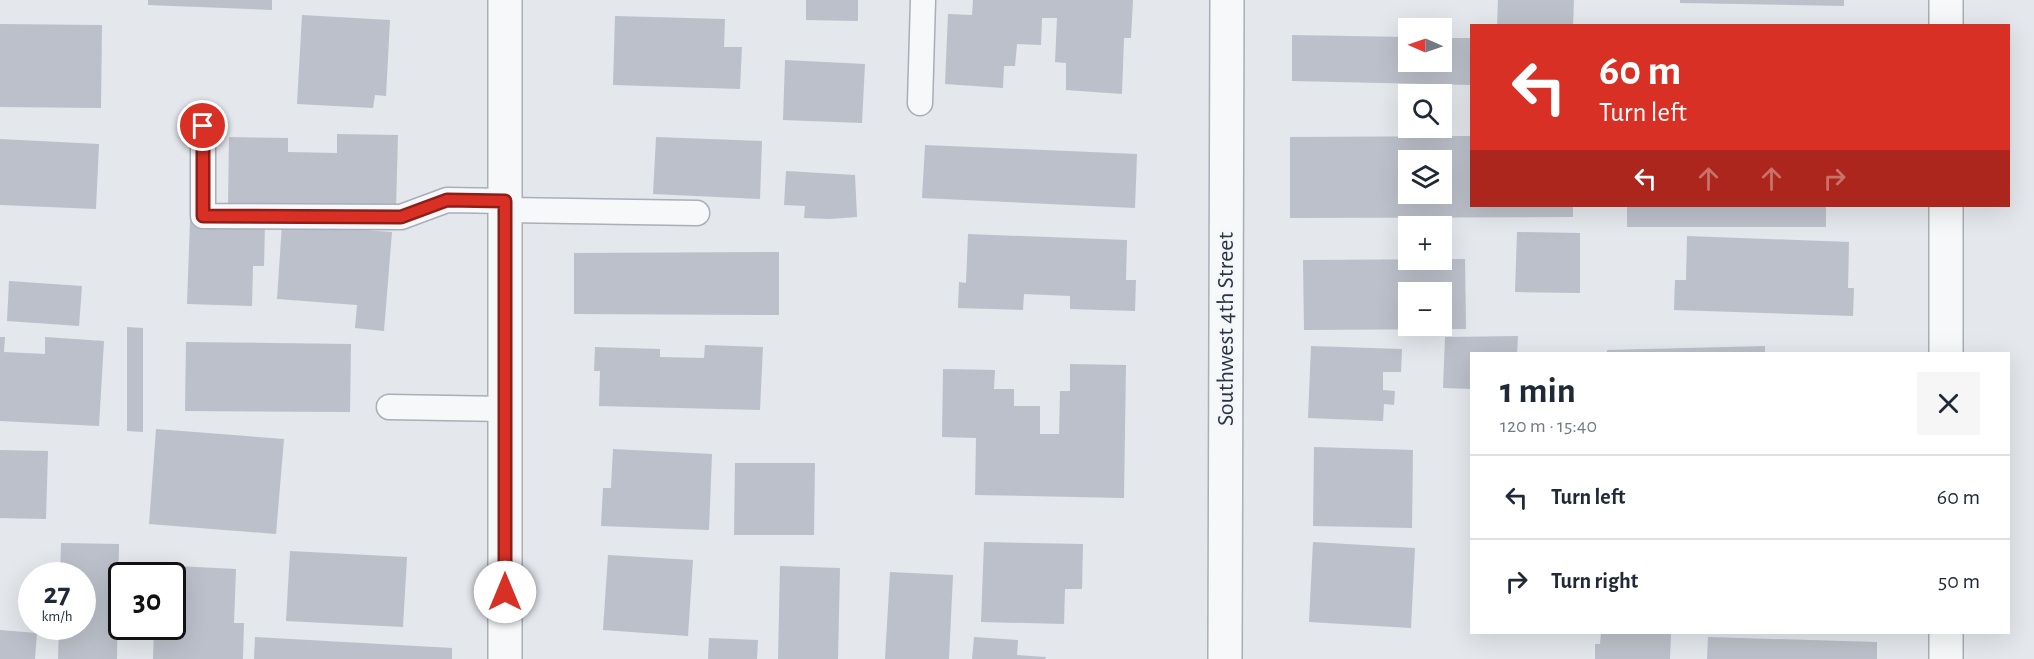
<!DOCTYPE html>
<meta charset="utf-8">
<style>
:root{--surface:#fff;--page:#f6f6f7;--text:#1f2937;--muted:#747a83;--line:#e0e1e3}
body{margin:0;font-family:"Alegreya Sans",sans-serif;background:var(--page);color:var(--text);height:100vh;display:flex;flex-direction:column;font-size:22px;white-space:nowrap}
*{box-sizing:border-box;margin:0}
p{font-size:20px;color:var(--muted)}
.icon{flex:none;width:33px;height:33px;fill:none;stroke:currentColor;stroke-width:2;stroke-linecap:round;stroke-linejoin:round}
.map{position:relative;flex:1;overflow:hidden}
.drawer{position:absolute;left:1470px;top:352px;width:540px;height:282px;display:flex;flex-direction:column;background:var(--surface);border-radius:0px;box-shadow:0 6px 24px #0002}
.drawer>*{flex:none}
.top-card{position:absolute;left:1470px;top:24px;width:540px;height:183px;border-radius:0px;box-shadow:0 6px 24px #0002;background:#d93025;color:#fff;overflow:hidden}
.needle{width:39px;rotate:272deg}
.tools{position:absolute;left:1398px;top:18px;display:grid;gap:12px}
.tools a{display:grid;place-items:center;width:54px;height:54px;border-radius:0px;background:var(--surface);box-shadow:0 6px 24px #0002;font-size:30px}
.speed{position:absolute;left:18px;top:562px;display:flex;gap:12px;font-size:30px;font-weight:700;text-align:center}
.speed>*{display:grid;place-content:center;width:78px;height:78px;border-radius:50%;background:var(--surface);box-shadow:0 6px 24px #0002;line-height:1}
.speed small{font-size:15px;font-weight:400}
.speed .limit{border:3px solid #111;border-radius:9px;background:#fff;color:#111}
.pin{position:absolute;display:grid;place-items:center;width:51px;height:51px;color:#fff;margin:-26px;border:3px solid #fff;border-radius:50%;box-shadow:0 2px 6px #0007}
.me{position:absolute;width:66px;margin:-33px;rotate:0deg;stroke-linejoin:round;filter:drop-shadow(0 0 4px #0008)}
.turn{display:flex;align-items:center;gap:21px;height:126px;padding:0 30px;font-size:27px}
.turn .icon{width:78px;height:78px;stroke-width:2.5}
.turn b{display:block;font-size:42px;line-height:51px}
.lanes{display:flex;align-items:center;height:57px;padding:0 30px;background:#0003;justify-content:center;gap:30px;direction:ltr}
.lanes .off{opacity:.35}
.round{display:grid;place-items:center;flex:none;width:63px;height:63px;border-radius:0px;background:var(--page)}
.overview{display:flex;align-items:center;justify-content:space-between;height:102px;padding:0 30px}
h1{font-size:36px;font-weight:600;line-height:45px}
ul{padding:0;list-style:none}
li{display:flex;align-items:center;gap:18px;height:84px;padding:0 30px;border-top:2px solid var(--line)}
li div{flex:1}
li b{display:block;font-size:22px}
li em{font-style:normal}
.map>svg:first-child{display:block}
.building{fill:#bbc0ca;fill-rule:evenodd}
.lines{fill:none;stroke-linecap:round;stroke-linejoin:round}
.lane-casing{stroke:#a9aeb7;stroke-width:27}
.street-casing{stroke:#a9aeb7;stroke-width:36}
.lane{stroke:#f7f8fa;stroke-width:24}
.street{stroke:#f7f8fa;stroke-width:33}
.route-casing{stroke:#8d1f18;stroke-width:15}
.route{stroke:#d93025;stroke-width:10}
.labels{text-anchor:middle;dominant-baseline:central;stroke-width:4.5;stroke-linejoin:round;paint-order:stroke}
.street-label{font-size:24px;fill:#2b3445;stroke:#f4f6f9}
</style>
<div class="map">
<svg width="2034" height="659" viewBox="0 0 2034 659">
<rect width="100%" height="100%" fill="#e4e7ec"/>
<path class="building" d="M 148,0 L 272,0 L 272,10 L 148,5 Z
M 806,0 L 858,0 L 858,21 L 806,20 Z
M 973,0 L 1133,0 L 1131,38 L 1124,38 L 1122,94 L 1066,90 L 1066,63 L 1055,62 L 1057,18 L 1042,18 L 1041,45 L 1017,44 L 1015,66 L 1004,66 L 1003,88 L 945,84 L 948,14 L 972,15 Z
M 1498,0 L 1574,0 L 1573,26 L 1497,26 Z
M 1680,0 L 1844,0 L 1844,6 L 1680,3 Z
M 302,15 L 390,20 L 386,96 L 375,95 L 373,108 L 297,104 Z
M 615,16 L 725,19 L 724,47 L 742,47 L 740,89 L 613,85 Z
M 0,24 L 102,25 L 101,108 L 0,107 Z
M 1292,35 L 1408,37 L 1408,62 L 1442,62 L 1442,38 L 1472,38 L 1472,85 L 1292,81 Z
M 785,60 L 865,64 L 862,123 L 783,120 Z
M 337,134 L 398,135 L 396,208 L 228,204 L 229,137 L 288,138 L 288,152 L 337,153 Z
M 1472,136 L 1472,206 L 1573,206 L 1573,217 L 1290,218 L 1290,137 ZM 1408,160 L 1442,160 L 1442,194 L 1408,194 Z
M 656,137 L 762,141 L 760,199 L 653,194 Z
M 0,139 L 99,144 L 96,209 L 0,205 Z
M 925,145 L 1137,154 L 1135,208 L 922,198 Z
M 786,171 L 855,175 L 857,217 L 829,219 L 804,218 L 805,206 L 784,205 Z
M 1627,206 L 1826,206 L 1826,227 L 1627,227 Z
M 190,221 L 265,224 L 264,266 L 253,266 L 252,306 L 187,304 Z
M 282,224 L 392,232 L 384,331 L 355,328 L 357,305 L 277,299 Z
M 1517,232 L 1580,233 L 1580,293 L 1515,292 Z
M 968,234 L 1127,240 L 1126,280 L 1136,280 L 1135,311 L 1070,309 L 1070,296 L 1024,294 L 1023,310 L 958,308 L 959,282 L 966,283 Z
M 1687,236 L 1849,242 L 1848,288 L 1854,288 L 1853,316 L 1674,310 L 1675,280 L 1686,280 Z
M 779,252 L 779,315 L 574,314 L 574,253 Z
M 1465,259 L 1466,329 L 1304,330 L 1303,260 ZM 1408,292 L 1442,292 L 1442,326 L 1408,326 Z
M 9,281 L 82,286 L 79,326 L 7,321 Z
M 127,327 L 143,328 L 143,432 L 127,431 Z
M 1518,336 L 1517,354 L 1472,354 L 1472,389 L 1443,388 L 1445,337 Z
M 0,337 L 5,337 L 4,352 L 45,354 L 45,337 L 104,341 L 99,426 L 0,421 Z
M 186,342 L 351,344 L 350,412 L 185,411 Z
M 705,345 L 763,347 L 760,410 L 599,406 L 600,371 L 594,371 L 595,347 L 660,349 L 660,357 L 704,358 Z
M 1311,346 L 1402,349 L 1401,372 L 1383,372 L 1383,390 L 1395,391 L 1394,405 L 1384,404 L 1383,421 L 1308,418 Z
M 1765,346 L 1765,354 L 1607,354 L 1607,350 Z
M 1070,364 L 1126,365 L 1124,498 L 975,495 L 976,438 L 942,437 L 943,369 L 995,370 L 994,389 L 1014,389 L 1014,406 L 1040,406 L 1040,434 L 1059,434 L 1060,391 L 1070,391 Z
M 156,429 L 284,439 L 276,534 L 149,524 Z
M 1314,447 L 1413,450 L 1412,528 L 1313,526 Z
M 613,449 L 712,454 L 709,530 L 601,526 L 603,488 L 611,488 Z
M 0,450 L 48,451 L 46,519 L 0,518 Z
M 735,463 L 815,463 L 814,535 L 734,535 Z
M 984,542 L 1083,544 L 1082,589 L 1065,589 L 1064,624 L 981,622 Z
M 1313,542 L 1415,548 L 1411,628 L 1309,622 Z
M 61,543 L 119,544 L 117,659 L 58,659 L 59,627 L 82,627 L 82,576 L 60,576 Z
M 290,551 L 407,557 L 403,627 L 286,621 Z
M 608,555 L 693,560 L 688,636 L 603,630 Z
M 157,565 L 236,569 L 234,623 L 244,623 L 243,659 L 153,659 L 154,627 L 172,627 L 172,576 L 156,576 Z
M 780,566 L 840,568 L 838,659 L 778,659 Z
M 890,572 L 953,575 L 949,659 L 885,659 Z
M 0,630 L 37,633 L 35,659 L 0,659 Z
M 1601,633 L 1671,633 L 1670,659 L 1595,659 L 1595,644 L 1600,644 Z
M 255,637 L 452,648 L 452,659 L 254,659 Z
M 974,637 L 1018,640 L 1017,655 L 1046,657 L 1045,659 L 972,659 Z
M 1708,637 L 1877,642 L 1877,659 L 1707,659 Z
M 709,638 L 758,640 L 757,659 L 708,659 Z"/>
<g class="lines">
<defs>
<path id="lane" d="M 920,103 L 923,0
M 203,126 L 203,216 L 401,217 L 447,200 L 505,201
M 505,210 L 697,213
M 389,407 L 505,409"/>
<path id="street" d="M 505,0 L 505,659
M 1946,0 L 1946,26
M 1946,206 L 1946,354
M 1946,633 L 1946,659
M 1225,659 L 1227,0"/>
</defs>
<use href="#lane" class="lane-casing"/>
<use href="#street" class="street-casing"/>
<use href="#lane" class="lane"/>
<use href="#street" class="street"/>
</g>
<g class="lines">
<defs>
<path id="route" d="M 203,126 L 203,216 L 401,217 L 447,200 L 505,201 L 505,592"/>
</defs>
<use href="#route" class="route-casing"/>
<use href="#route" class="route"/>
</g>
<g class="labels">
<g class="street-label">
<text transform="translate(1226 329) rotate(-90)">Southwest 4th Street</text>
</g>
</g>
</svg>
<div class="tools">
<a><svg class="needle" viewBox="-14 -14 28 28"><path d="M0-13l5 13h-10z" fill="#e53935"/><path d="M0 13l5-13h-10z" fill="#747a83"/></svg></a>
<a><svg class="icon" aria-label="search" viewBox="0 0 24 24"><circle cx="10" cy="10" r="6"/><path d="M15 15l6 6"/></svg></a>
<a><svg class="icon" aria-label="layers" viewBox="0 0 24 24"><path d="M12 4l9 5-9 5-9-5zM3 14l9 5 9-5"/></svg></a>
<a>+</a>
<a>−</a>
</div>
<div class="speed"><div>27<small>km/h</small></div><div class="limit">30</div></div>
<div class="pin" style="left:203px;top:126px;background:#d93025"><svg class="icon" aria-label="arrive" viewBox="0 0 24 24"><path d="M6 21V4h12l-3 4 3 4H6"/></svg></div>
<svg class="me" style="left:505px;top:592px" viewBox="-20 -20 40 40"><circle r="19" fill="#fff"/><path d="M0-13L10 11 0 6-10 11z" fill="#d93025"/></svg>
<div class="top-card">
<div class="turn"><svg class="icon" aria-label="left" viewBox="0 0 24 24"><path d="M17 20v-9H6M10 6l-5 5 5 5"/></svg><div><b>60 m</b>Turn left</div></div>
<div class="lanes"><svg class="icon" aria-label="left" viewBox="0 0 24 24"><path d="M17 20v-9H6M10 6l-5 5 5 5"/></svg><svg class="icon off" aria-label="ahead" viewBox="0 0 24 24"><path d="M12 20V5M6 11l6-6 6 6"/></svg><svg class="icon off" aria-label="ahead" viewBox="0 0 24 24"><path d="M12 20V5M6 11l6-6 6 6"/></svg><svg class="icon off" aria-label="right" viewBox="0 0 24 24"><path d="M7 20v-9h11M14 6l5 5-5 5"/></svg></div>
</div>
<section class="drawer">
<div class="overview"><div><h1>1 min</h1><p>120 m · 15:40</p></div><a class="round"><svg class="icon" aria-label="close" viewBox="0 0 24 24"><path d="M6 6l12 12M18 6L6 18"/></svg></a></div>
<ul>
<li><svg class="icon" aria-label="left" viewBox="0 0 24 24"><path d="M17 20v-9H6M10 6l-5 5 5 5"/></svg><div><b>Turn left</b></div><em>60 m</em></li>
<li><svg class="icon" aria-label="right" viewBox="0 0 24 24"><path d="M7 20v-9h11M14 6l5 5-5 5"/></svg><div><b>Turn right</b></div><em>50 m</em></li>
</ul>
</section>
</div>
